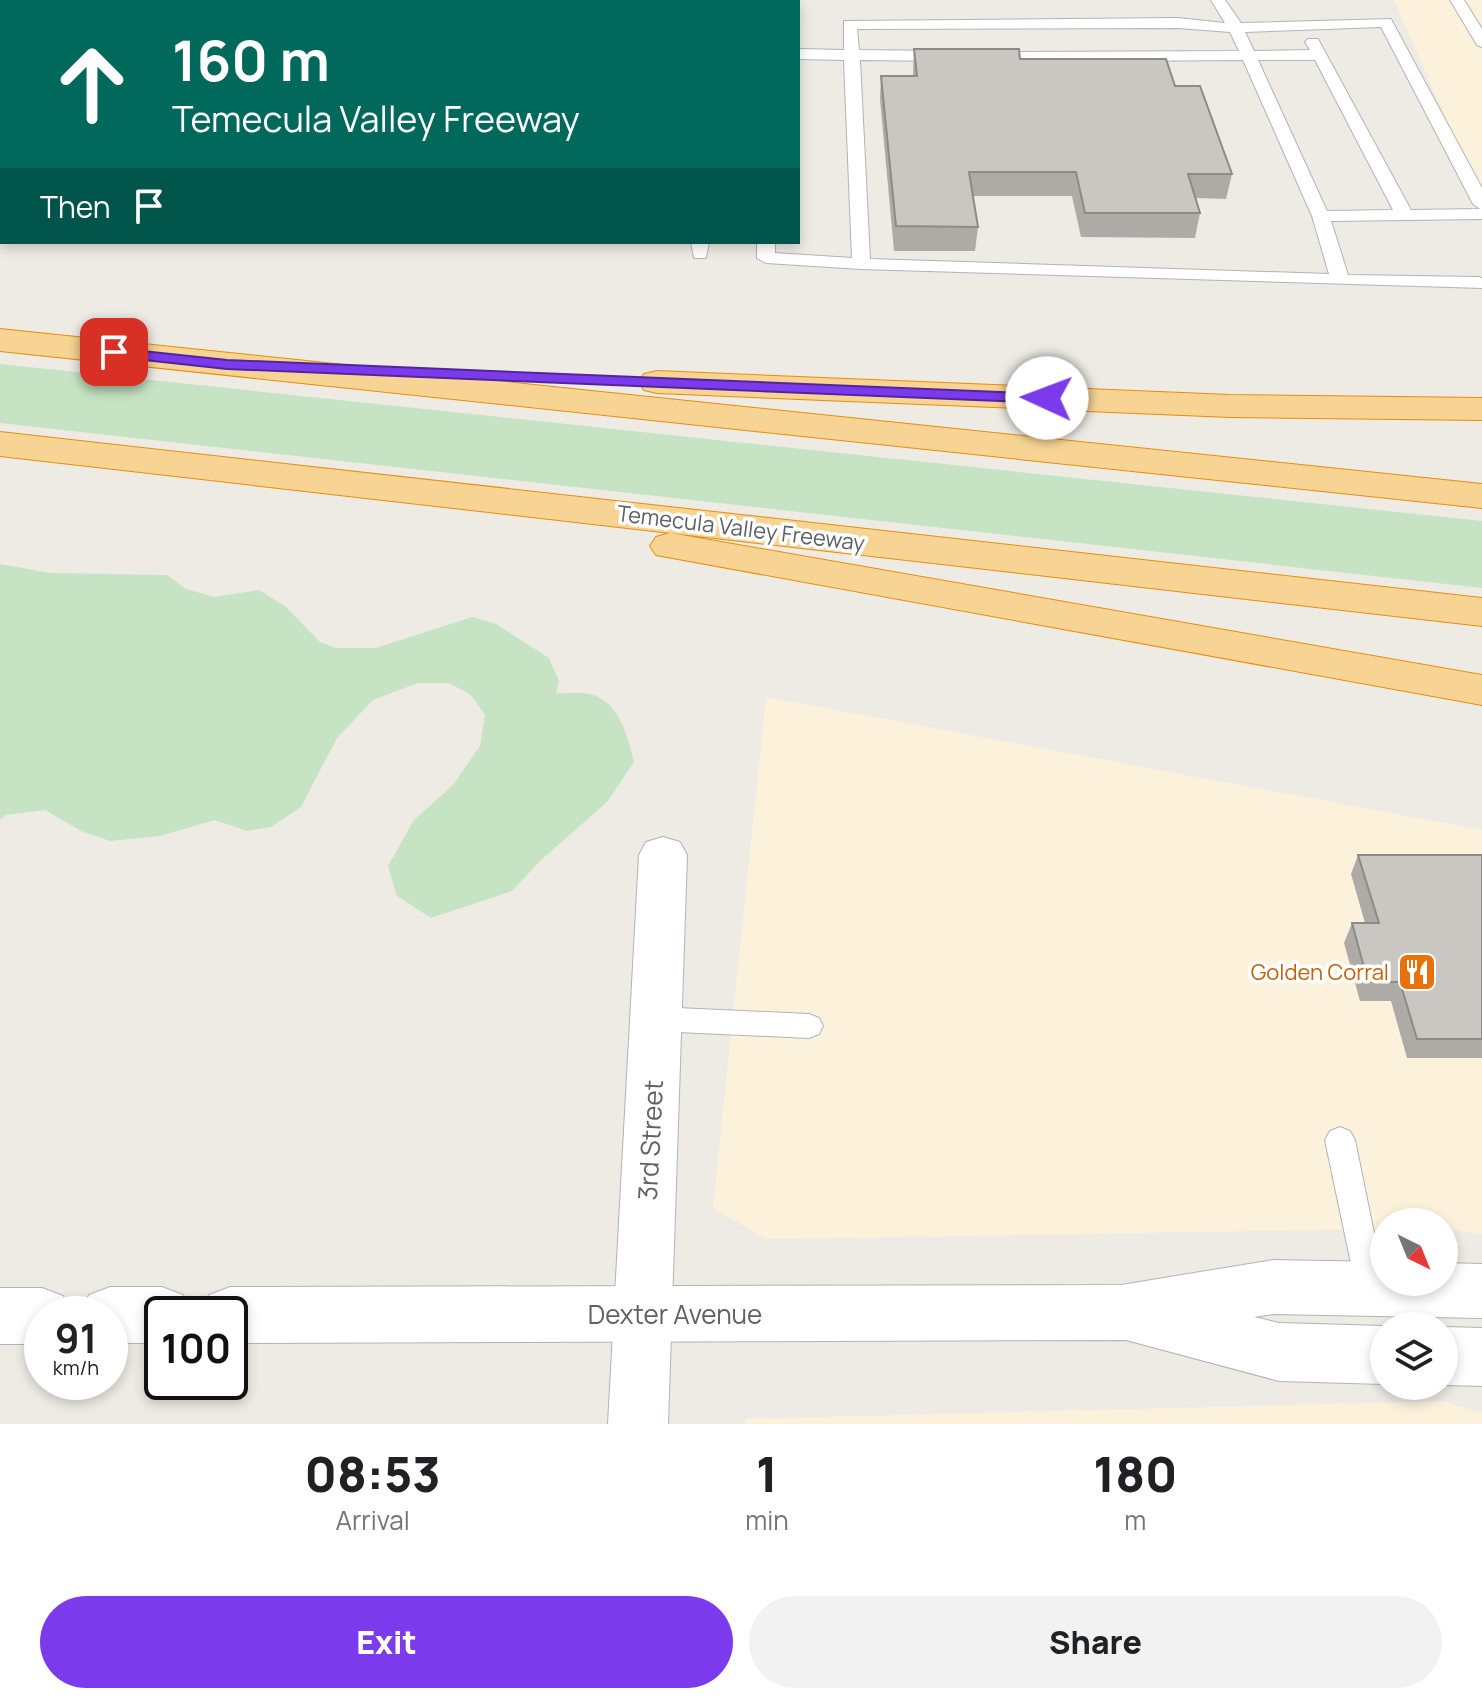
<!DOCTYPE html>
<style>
:root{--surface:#fff;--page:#f2f2f2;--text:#202124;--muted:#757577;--accent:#7c3aed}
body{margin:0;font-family:Manrope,sans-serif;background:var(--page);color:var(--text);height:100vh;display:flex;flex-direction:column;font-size:30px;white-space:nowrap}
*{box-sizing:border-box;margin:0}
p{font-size:26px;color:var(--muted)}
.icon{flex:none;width:44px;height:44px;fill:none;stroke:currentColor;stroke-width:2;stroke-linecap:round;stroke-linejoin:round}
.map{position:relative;height:1424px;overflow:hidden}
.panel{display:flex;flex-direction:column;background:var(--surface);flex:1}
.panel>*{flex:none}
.banner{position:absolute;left:0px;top:0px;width:800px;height:244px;box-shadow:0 4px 12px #0003;background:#00695c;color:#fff;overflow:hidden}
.needle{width:52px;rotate:137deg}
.buttons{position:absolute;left:1370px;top:1208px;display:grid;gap:16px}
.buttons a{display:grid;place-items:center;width:88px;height:88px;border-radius:50%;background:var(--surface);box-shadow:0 4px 12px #0003;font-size:40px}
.speed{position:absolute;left:24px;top:1296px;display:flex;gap:16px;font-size:40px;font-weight:700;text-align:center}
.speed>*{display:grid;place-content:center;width:104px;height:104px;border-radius:50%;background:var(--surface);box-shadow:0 4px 12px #0003;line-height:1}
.speed small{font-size:20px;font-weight:400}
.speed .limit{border:4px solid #111;border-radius:12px;background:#fff;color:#111}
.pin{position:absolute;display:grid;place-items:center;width:68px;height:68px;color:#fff;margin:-34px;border-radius:16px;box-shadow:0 4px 12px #0006}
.me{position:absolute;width:88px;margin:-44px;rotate:272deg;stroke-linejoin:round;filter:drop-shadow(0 0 6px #0008)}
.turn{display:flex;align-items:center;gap:28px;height:168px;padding:0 40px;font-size:36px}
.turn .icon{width:104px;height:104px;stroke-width:2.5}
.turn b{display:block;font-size:56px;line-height:68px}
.then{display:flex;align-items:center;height:76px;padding:0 40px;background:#0003;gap:16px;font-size:30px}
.eta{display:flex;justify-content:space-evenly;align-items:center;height:136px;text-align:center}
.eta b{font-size:48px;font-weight:800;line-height:56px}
.button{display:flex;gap:16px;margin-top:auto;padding:16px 40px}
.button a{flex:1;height:92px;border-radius:48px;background:var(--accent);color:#fff;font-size:32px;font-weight:800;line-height:92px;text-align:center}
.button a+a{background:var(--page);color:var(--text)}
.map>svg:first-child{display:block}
.commercial{fill:#fcf2dc}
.green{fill:#c6e4c3}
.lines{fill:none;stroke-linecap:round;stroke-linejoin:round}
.service-casing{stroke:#b0b3b7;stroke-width:2}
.minor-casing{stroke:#b0b3b7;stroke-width:2}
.tertiary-casing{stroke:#b0b3b7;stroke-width:2}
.motorway-casing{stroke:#e78d0c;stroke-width:2}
.service{fill:#fff;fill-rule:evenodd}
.minor{fill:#fff;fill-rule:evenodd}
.tertiary{fill:#fff;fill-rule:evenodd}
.motorway{fill:#f7d493;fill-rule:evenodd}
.wall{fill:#aeaaa6}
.building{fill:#cac6c1;stroke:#8d8b87;stroke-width:2}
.route{fill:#7c3aed;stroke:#51269a;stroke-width:2}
.labels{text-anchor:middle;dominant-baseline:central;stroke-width:7;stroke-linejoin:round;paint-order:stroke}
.street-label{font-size:22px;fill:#5d6165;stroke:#fff}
.food-label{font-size:22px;fill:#c56008;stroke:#fff;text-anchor:end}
.near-street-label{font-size:26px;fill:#5d6165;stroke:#fff}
</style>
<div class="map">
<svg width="1482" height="1424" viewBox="0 0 1482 1424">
<rect width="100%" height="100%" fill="#eeebe5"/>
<path class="commercial" d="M 1394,0 L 1482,0 L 1482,201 Z
M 766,697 L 1482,830 L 1482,1234 L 1444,1229 L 1444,1222 L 1384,1222 L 1384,1229 L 767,1239 L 713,1208 Z
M 1443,1401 L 1482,1413 L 1482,1424 L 745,1424 L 745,1419 Z"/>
<path class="green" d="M 0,364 L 1482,521 L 1482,588 L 0,423 Z
M 0,564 L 51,573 L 167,575 L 186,589 L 214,597 L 259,590 L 285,606 L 320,642 L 336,648 L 376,648 L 472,617 L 496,624 L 549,658 L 559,681 L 556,693 C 567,694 586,691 596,696 C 620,706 629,739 634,762 L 607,802 L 540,861 L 512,891 L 431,918 L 397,896 L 388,866 L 414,820 L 453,785 L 480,746 L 485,715 L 471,695 L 449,683 L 418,683 L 373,700 L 337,738 L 301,807 L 271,827 L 247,831 L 215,820 L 160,836 L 110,841 L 81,831 L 45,810 L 6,815 L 0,820 Z"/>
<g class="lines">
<defs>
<path id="service" d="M 687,0 L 701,0 L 701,2 L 687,2 Z
M 1211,0 L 1225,0 L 1241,23 L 1391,19 L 1482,188 L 1482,219 L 1331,221 L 1348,275 L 1478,277 L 1482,278 L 1482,288 L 861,269 L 766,263 L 757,258 L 757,242 L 775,242 L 775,253 L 852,258 L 844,60 L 798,59 L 798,49 L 844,50 L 844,21 L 1178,18 L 1225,23 ZM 1381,27 L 1473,204 L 1480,209 L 1411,210 L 1318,39 L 1308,39 L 1305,42 L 1310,50 L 1254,51 L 1245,32 ZM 1178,28 L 1230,32 L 1239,51 L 987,52 L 979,57 L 987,62 L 1243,60 L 1312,216 L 1329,274 L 870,259 L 860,60 L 946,61 L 954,56 L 946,51 L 859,50 L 857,29 ZM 1258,60 L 1315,60 L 1393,210 L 1327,211 Z
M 1450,0 L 1464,0 L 1482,29 L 1482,47 L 1477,45 Z
M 691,242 L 709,242 L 706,258 L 694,258 Z
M 656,1007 L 809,1014 L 819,1018 L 823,1026 L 819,1034 L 809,1038 L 656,1031 L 646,1027 L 642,1019 L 646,1011 Z
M 1340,1127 L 1350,1131 L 1355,1140 L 1384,1282 L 1388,1287 L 1383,1297 L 1372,1302 L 1361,1297 L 1356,1287 L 1325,1140 L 1330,1131 Z"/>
<path id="minor" d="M 663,837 L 680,842 L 687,855 L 668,1424 L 608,1424 L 639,855 L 646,842 Z"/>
<path id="tertiary" d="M 1273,1260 L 1384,1262 L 1384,1282 L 1444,1282 L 1444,1263 L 1482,1264 L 1482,1318 L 1273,1314 L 1254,1317 L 1279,1323 L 1384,1326 L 1384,1384 L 1279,1381 L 1126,1340 L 230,1343 L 230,1314 L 201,1314 L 209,1295 L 230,1287 L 1121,1285 Z
M 110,1287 L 162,1287 L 183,1295 L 191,1314 L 162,1314 L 162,1343 L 110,1343 L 110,1314 L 81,1314 L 89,1295 Z
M 0,1288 L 42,1288 L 63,1296 L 70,1314 L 42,1314 L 42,1344 L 0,1344 Z
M 1444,1327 L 1482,1328 L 1482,1386 L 1444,1385 Z"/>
<path id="motorway" d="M 0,329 L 1482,484 L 1482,508 L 0,351 Z
M 657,371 L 1230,395 L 1482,398 L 1482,420 L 1230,417 L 657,393 L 644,390 L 639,382 L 644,374 Z
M 0,432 L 1482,598 L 1482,626 L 0,456 Z
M 670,533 L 1482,675 L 1482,705 L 656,555 L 650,546 L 656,537 Z"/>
</defs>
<use href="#service" class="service-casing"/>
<use href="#minor" class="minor-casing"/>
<use href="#tertiary" class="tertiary-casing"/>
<use href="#motorway" class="motorway-casing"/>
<use href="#service" class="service"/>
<use href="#minor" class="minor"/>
<use href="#tertiary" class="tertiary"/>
<use href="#motorway" class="motorway"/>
</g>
<path class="wall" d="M 914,49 L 1020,59 L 1175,86 L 1232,174 L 1226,199 L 1196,198 L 1200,213 L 1195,238 L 1081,237 L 1072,196 L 973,196 L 978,227 L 975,251 L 894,251 L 880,99 L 881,76 L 913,76 Z
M 1358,855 L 1482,855 L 1482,1058 L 1407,1058 L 1391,1001 L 1360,1001 L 1344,943 L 1352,923 L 1365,923 L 1351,874 Z"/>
<path class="building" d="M 914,49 L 1019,49 L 1020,59 L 1166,59 L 1175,86 L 1200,86 L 1232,174 L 1188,174 L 1200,213 L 1085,213 L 1076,172 L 969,172 L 978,227 L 896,226 L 881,76 L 917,76 Z
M 1358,855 L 1482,855 L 1482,1039 L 1417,1039 L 1400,982 L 1368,982 L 1352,923 L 1379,923 Z"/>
<path class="route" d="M 114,348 L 227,360 L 1047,394 L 1055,398 L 1047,403 L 227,369 L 108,356 L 108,349 Z"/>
<defs>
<symbol id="restaurant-square" viewBox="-11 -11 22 22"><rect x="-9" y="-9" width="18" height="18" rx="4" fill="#e8710a" stroke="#fff"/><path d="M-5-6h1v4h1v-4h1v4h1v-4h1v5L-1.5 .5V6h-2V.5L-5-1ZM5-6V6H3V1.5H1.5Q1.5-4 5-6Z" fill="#fff"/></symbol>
</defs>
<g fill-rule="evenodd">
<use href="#restaurant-square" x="1395" y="950" width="44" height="44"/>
</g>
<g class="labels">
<g class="street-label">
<text transform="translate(741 528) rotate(7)">Temecula Valley Freeway</text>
</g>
<g class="food-label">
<text x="1389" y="972">Golden Corral</text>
</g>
<g class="near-street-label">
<text transform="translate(650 1140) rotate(-87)">3rd Street</text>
<text x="675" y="1314">Dexter Avenue</text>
</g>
</g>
</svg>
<div class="buttons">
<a><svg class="needle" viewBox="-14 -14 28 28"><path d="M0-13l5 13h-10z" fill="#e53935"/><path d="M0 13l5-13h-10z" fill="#757577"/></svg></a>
<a><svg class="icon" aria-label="layers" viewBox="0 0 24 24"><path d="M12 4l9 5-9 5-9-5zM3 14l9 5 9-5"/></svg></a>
</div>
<div class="speed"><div>91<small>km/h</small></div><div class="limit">100</div></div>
<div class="pin" style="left:114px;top:352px;background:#d93025"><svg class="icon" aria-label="arrive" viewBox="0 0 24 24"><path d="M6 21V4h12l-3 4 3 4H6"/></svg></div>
<svg class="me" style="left:1047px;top:398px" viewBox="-20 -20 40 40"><circle r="19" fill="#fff"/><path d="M0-13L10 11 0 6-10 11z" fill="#7c3aed"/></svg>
<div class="banner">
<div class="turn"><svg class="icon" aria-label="ahead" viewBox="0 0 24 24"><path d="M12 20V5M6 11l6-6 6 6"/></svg><div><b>160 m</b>Temecula Valley Freeway</div></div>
<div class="then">Then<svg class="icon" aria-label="arrive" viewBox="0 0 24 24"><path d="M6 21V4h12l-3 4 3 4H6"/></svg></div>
</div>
</div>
<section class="panel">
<div class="eta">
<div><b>08:53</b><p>Arrival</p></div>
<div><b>1</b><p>min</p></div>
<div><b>180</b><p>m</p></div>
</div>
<div class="button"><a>Exit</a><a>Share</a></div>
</section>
